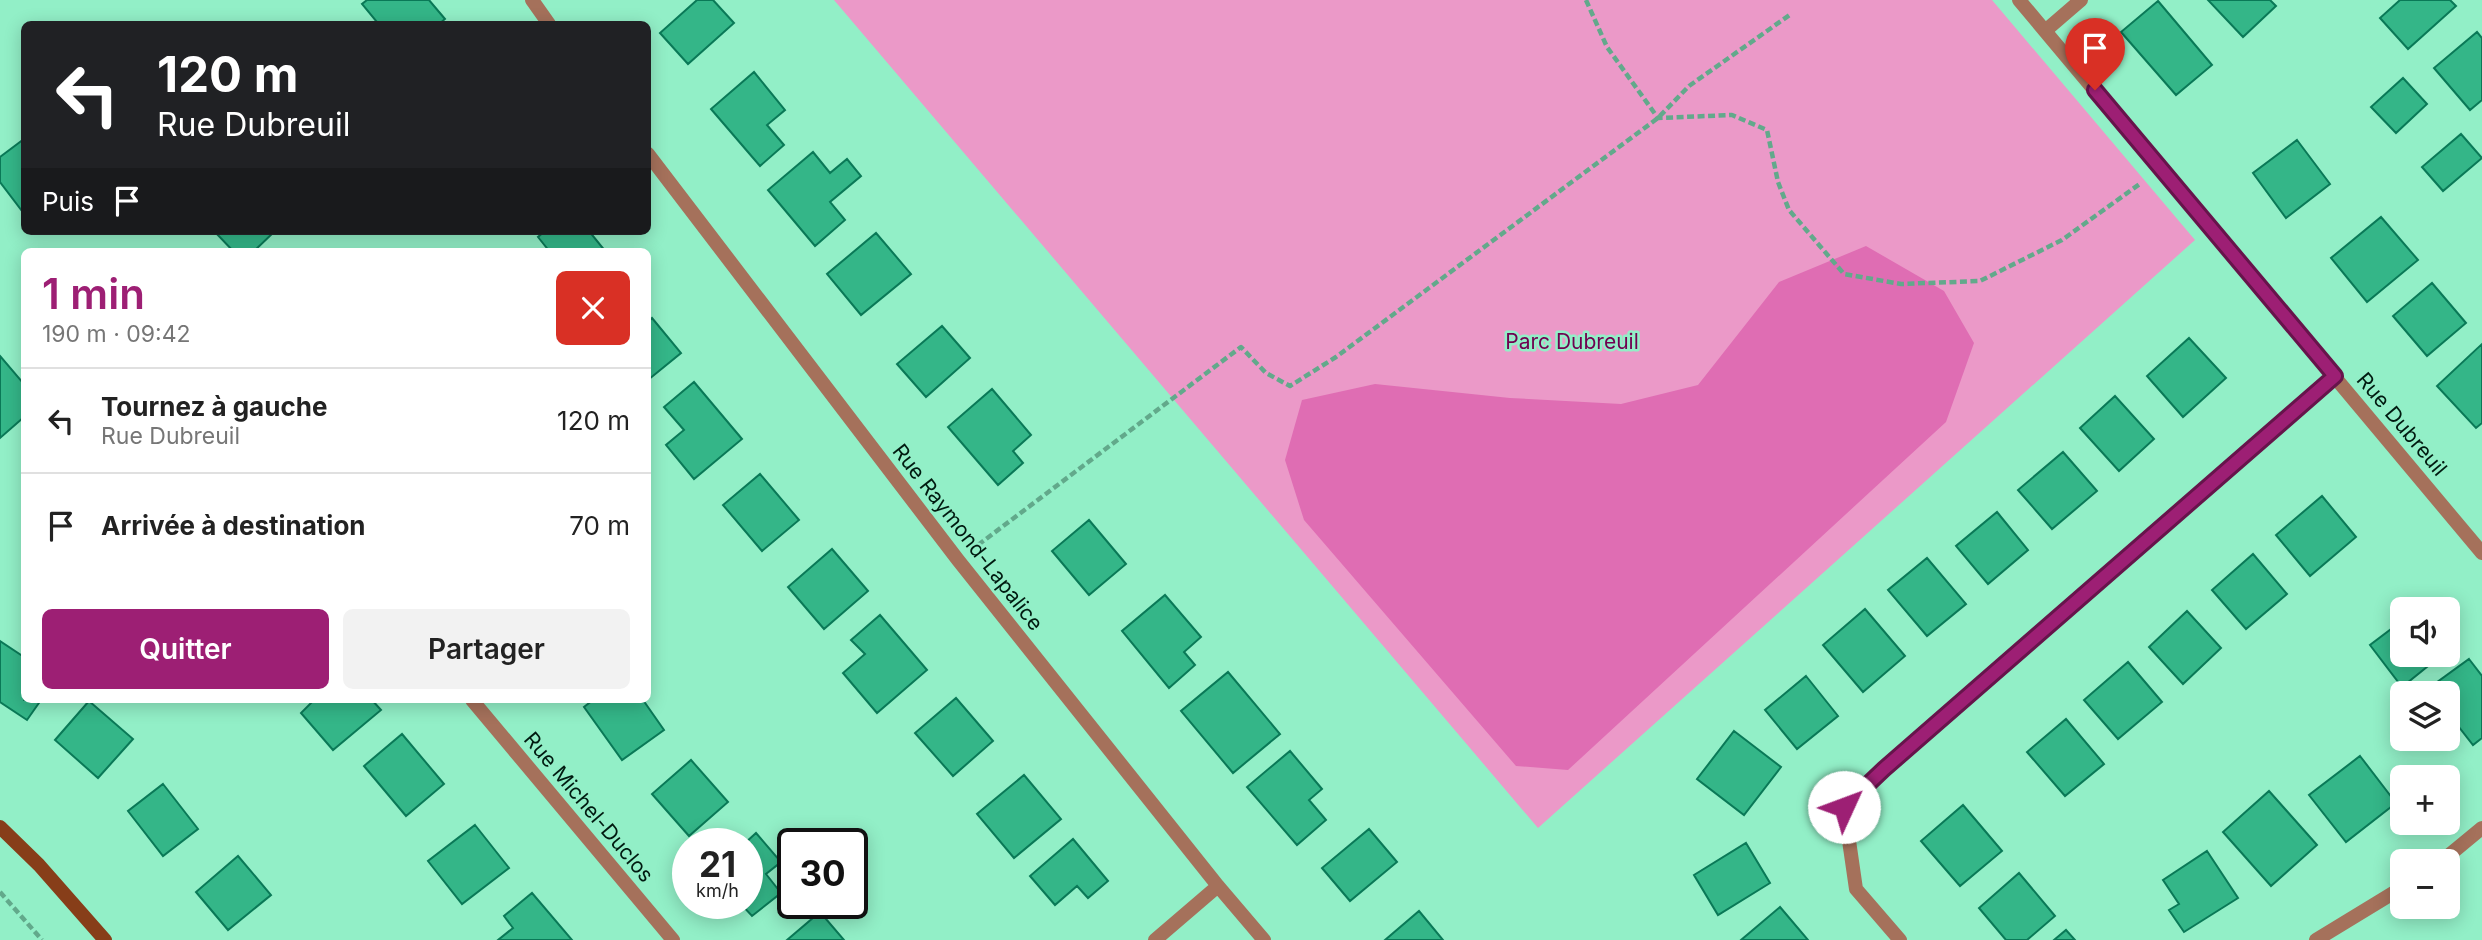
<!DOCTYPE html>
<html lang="fr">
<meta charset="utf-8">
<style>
:root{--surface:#fff;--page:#f2f2f2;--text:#222;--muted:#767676;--line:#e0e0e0;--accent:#9d1f74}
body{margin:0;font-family:Inter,sans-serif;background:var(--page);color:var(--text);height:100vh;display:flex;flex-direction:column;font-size:26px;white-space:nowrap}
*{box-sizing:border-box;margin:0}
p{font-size:23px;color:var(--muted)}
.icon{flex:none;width:38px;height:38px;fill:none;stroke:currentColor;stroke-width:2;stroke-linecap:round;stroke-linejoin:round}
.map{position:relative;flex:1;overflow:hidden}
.sheet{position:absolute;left:21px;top:248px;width:630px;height:455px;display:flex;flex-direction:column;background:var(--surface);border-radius:10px;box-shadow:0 4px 18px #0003}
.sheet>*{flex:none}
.hud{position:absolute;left:21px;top:21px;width:630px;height:214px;border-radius:10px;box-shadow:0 4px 18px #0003;background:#202124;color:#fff;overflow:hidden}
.controls{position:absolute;left:2390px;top:597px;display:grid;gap:14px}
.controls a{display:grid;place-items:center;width:70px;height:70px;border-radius:10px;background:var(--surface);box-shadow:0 4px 18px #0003;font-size:35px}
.speed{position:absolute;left:672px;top:828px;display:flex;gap:14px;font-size:35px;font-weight:700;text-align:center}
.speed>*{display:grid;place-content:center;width:91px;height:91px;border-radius:50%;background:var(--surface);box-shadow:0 4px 18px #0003;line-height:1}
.speed small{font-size:18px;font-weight:400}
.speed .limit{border:4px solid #111;border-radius:10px;background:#fff;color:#111}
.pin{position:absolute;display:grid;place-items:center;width:60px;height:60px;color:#fff;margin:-72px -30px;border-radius:50% 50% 50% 0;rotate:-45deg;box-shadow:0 0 7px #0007}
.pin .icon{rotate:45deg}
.me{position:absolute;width:77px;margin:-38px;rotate:47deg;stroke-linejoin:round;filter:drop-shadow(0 0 5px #0008)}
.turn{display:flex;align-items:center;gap:24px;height:147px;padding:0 21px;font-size:32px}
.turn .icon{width:91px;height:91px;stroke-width:2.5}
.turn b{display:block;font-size:49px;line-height:60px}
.then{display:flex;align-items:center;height:66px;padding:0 21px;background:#0003;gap:14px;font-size:26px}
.round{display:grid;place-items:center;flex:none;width:74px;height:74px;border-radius:10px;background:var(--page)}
.head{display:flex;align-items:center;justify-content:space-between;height:119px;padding:0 21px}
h1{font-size:42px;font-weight:600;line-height:52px;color:var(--accent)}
.action{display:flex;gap:14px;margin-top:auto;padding:14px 21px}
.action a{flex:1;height:80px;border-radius:10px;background:var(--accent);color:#fff;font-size:28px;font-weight:600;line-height:80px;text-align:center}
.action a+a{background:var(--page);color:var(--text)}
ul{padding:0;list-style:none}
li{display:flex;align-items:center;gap:21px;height:105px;padding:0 21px;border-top:2px solid var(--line)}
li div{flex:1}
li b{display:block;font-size:26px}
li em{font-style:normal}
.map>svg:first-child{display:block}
.green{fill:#eb99c8}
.forest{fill:#df6db3}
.building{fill:#34b688;stroke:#0a7957;stroke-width:2}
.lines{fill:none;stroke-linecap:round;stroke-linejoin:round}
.path{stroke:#62a98b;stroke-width:4.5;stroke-dasharray:7 3.5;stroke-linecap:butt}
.street{stroke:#a5715b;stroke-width:14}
.secondary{stroke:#873e19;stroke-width:14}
.route-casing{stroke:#66144b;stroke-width:18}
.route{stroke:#9d1f74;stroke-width:12}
.labels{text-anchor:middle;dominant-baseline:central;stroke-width:5;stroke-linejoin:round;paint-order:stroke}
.park-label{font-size:21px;fill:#700050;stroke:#92efc7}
.street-label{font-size:21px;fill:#001a10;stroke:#92efc7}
</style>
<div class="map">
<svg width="2482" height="940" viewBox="0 0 2482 940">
<rect width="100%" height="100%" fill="#92efc7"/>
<path class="green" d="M 834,0 L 1992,0 L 2195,240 L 1538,828 Z"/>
<path class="forest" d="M 1866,246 L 1944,291 L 1974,343 L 1946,422 L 1568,770 L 1516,766 L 1304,520 L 1285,460 L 1302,400 L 1375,384 L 1510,398 L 1621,404 L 1698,385 L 1779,282 Z"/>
<path class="building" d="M 367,0 L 429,0 L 445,19 L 439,24 L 374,24 L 377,22 L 362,4 Z
M 697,0 L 713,0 L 734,23 L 688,64 L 660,33 Z
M 2208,0 L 2270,0 L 2276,6 L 2243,37 Z
M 2400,0 L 2450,0 L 2456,6 L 2408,49 L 2380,18 Z
M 2158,1 L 2212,65 L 2176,95 L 2121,32 Z
M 2477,32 L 2482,38 L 2482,100 L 2470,110 L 2434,68 Z
M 754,72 L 785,110 L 767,125 L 784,145 L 760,166 L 711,109 Z
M 2403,78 L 2427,104 L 2396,133 L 2371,107 Z
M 2461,134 L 2482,158 L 2443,191 L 2422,167 Z
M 24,139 L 24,210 L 22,211 L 0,182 L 0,157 Z
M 2297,140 L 2330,184 L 2286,218 L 2253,173 Z
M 813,152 L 830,173 L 847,159 L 861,176 L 830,202 L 845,220 L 815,246 L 768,190 Z
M 2381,217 L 2418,260 L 2367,302 L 2331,258 Z
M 214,231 L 275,231 L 253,252 L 234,252 Z
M 545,231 L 589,231 L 606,252 L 550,252 L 538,237 Z
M 876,233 L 911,274 L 861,315 L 827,274 Z
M 2432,283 L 2466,323 L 2427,356 L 2393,316 Z
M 652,318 L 681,353 L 648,380 L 648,322 Z
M 942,326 L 970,358 L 926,397 L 897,364 Z
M 2189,338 L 2226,378 L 2183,417 L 2147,376 Z
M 2482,344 L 2482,423 L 2476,428 L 2437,386 Z
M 0,356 L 24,384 L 24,417 L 0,438 Z
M 694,382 L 742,439 L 694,479 L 666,445 L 684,430 L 664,407 Z
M 992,389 L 1031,435 L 1013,451 L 1023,463 L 998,485 L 948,427 Z
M 2115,396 L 2154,439 L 2119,471 L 2080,428 Z
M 2063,452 L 2097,491 L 2052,529 L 2018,490 Z
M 760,474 L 799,520 L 762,551 L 723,505 Z
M 2322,496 L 2356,537 L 2310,576 L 2276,535 Z
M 1997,512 L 2028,550 L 1988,584 L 1956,546 Z
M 1089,520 L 1126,564 L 1089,595 L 1052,551 Z
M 832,549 L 868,591 L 824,629 L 788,587 Z
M 2253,554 L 2287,594 L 2246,629 L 2212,590 Z
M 1927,558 L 1966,604 L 1927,636 L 1888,590 Z
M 1165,595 L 1201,637 L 1184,652 L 1195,665 L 1169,688 L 1122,631 Z
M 1865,609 L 1905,656 L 1863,692 L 1823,645 Z
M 2187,611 L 2221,648 L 2183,684 L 2149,647 Z
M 880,615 L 927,670 L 877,713 L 843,673 L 865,654 L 851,640 Z
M 2403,620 L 2403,654 L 2443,654 L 2402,687 L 2370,645 Z
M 0,641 L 24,657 L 24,700 L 41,700 L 27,720 L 0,702 Z
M 2469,659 L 2482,676 L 2482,738 L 2473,745 L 2448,713 L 2448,693 L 2433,693 L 2429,688 Z
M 2128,662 L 2162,702 L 2118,739 L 2084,700 Z
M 1228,672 L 1280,734 L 1233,773 L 1181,711 Z
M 1806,676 L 1838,716 L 1797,749 L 1765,710 Z
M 956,698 L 993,741 L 953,776 L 915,733 Z
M 314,700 L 372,700 L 381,710 L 333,750 L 301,713 Z
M 593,700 L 643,700 L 664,730 L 622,760 L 584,707 Z
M 89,701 L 133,739 L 98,778 L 55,740 Z
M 2066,719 L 2104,764 L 2065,796 L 2027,752 Z
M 1734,731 L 1781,767 L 1744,815 L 1697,779 Z
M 402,734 L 444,784 L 406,816 L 364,766 Z
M 1290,751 L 1322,789 L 1309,800 L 1326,820 L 1297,845 L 1247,787 Z
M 2360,756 L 2396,803 L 2346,842 L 2309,795 Z
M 691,760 L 728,802 L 689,836 L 652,794 Z
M 1024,775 L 1061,819 L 1014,858 L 977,814 Z
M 163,784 L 198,829 L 163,856 L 128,811 Z
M 2269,791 L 2317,845 L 2271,886 L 2223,832 Z
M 1963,805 L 2002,851 L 1960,886 L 1921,841 Z
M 475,825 L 509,868 L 462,904 L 428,861 Z
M 1369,829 L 1397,862 L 1350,901 L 1322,868 Z
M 756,833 L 781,862 L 766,874 L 781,893 L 752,916 L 740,903 L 747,903 L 747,844 L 744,844 Z
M 1073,839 L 1108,881 L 1088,898 L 1077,886 L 1055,905 L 1030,876 Z
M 1746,843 L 1770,883 L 1718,915 L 1694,875 Z
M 2207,851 L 2238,898 L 2184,932 L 2169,910 L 2179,904 L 2163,880 Z
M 238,856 L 271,895 L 228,930 L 196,892 Z
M 2019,873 L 2055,916 L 2027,940 L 2006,940 L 1979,908 Z
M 532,893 L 572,940 L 498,940 L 513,928 L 504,916 Z
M 1780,907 L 1808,940 L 1741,940 Z
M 1419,911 L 1443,940 L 1385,940 Z
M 820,912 L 844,940 L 787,940 Z
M 2066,930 L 2075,940 L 2054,940 Z"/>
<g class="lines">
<path class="path" d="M 1586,0 L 1607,47 L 1658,118 L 1732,115 L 1767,130 L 1778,182 L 1789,210 L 1844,274 L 1901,284 L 1980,281 L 2062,240 L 2141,183
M 978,545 L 1241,347 L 1266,373 L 1290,386 L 1336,357 L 1658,118 L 1689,86 L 1791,14
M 0,892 L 42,940"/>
<path class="street" d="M 532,0 L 549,24
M 2019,0 L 2482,553
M 2045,31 L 2081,0
M 648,154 L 958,560 L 1218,886 L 1264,940
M 472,700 L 673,940
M 2442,861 L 2482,828
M 1155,940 L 1218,886
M 1900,940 L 1856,889 L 1844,806 L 1884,769 L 2335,376
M 2316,940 L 2403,887"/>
<path class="secondary" d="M 0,827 L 39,865 L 105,940"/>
</g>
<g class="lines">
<defs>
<path id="route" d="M 1844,807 L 1884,769 L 2335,376 L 2095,90"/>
</defs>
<use href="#route" class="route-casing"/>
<use href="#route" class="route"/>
</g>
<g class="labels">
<g class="park-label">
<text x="1572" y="341">Parc Dubreuil</text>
</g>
<g class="street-label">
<text transform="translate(2402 424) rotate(50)">Rue Dubreuil</text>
<text transform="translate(968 537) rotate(52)">Rue Raymond-Lapalice</text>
<text transform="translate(589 807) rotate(50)">Rue Michel-Duclos</text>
</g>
</g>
</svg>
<div class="controls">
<a><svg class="icon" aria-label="sound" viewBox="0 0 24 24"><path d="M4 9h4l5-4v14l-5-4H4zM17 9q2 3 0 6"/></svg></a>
<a><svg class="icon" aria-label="layers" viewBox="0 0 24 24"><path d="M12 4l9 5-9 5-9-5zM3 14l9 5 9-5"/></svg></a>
<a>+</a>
<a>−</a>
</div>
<div class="speed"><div>21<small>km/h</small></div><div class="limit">30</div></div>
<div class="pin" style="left:2095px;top:90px;background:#d93025"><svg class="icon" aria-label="arrive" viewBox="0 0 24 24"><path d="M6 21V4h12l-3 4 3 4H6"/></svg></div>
<svg class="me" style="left:1844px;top:807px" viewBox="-20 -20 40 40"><circle r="19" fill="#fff"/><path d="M0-13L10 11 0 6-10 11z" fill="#9d1f74"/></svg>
<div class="hud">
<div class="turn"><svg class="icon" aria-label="left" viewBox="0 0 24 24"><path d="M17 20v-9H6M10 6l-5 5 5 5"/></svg><div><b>120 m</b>Rue Dubreuil</div></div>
<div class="then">Puis<svg class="icon" aria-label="arrive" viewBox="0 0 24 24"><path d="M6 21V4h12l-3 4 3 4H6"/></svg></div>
</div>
<section class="sheet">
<div class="head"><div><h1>1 min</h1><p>190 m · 09:42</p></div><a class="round" style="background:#d93025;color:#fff"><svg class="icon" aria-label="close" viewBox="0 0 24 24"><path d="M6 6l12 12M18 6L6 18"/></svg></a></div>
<ul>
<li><svg class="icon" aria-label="left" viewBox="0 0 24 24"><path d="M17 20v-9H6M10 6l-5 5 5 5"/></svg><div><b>Tournez à gauche</b><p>Rue Dubreuil</p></div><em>120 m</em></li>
<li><svg class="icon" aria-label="arrive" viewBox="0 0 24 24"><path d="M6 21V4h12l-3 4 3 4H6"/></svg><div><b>Arrivée à destination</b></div><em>70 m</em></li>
</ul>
<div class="action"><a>Quitter</a><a>Partager</a></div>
</section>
</div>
